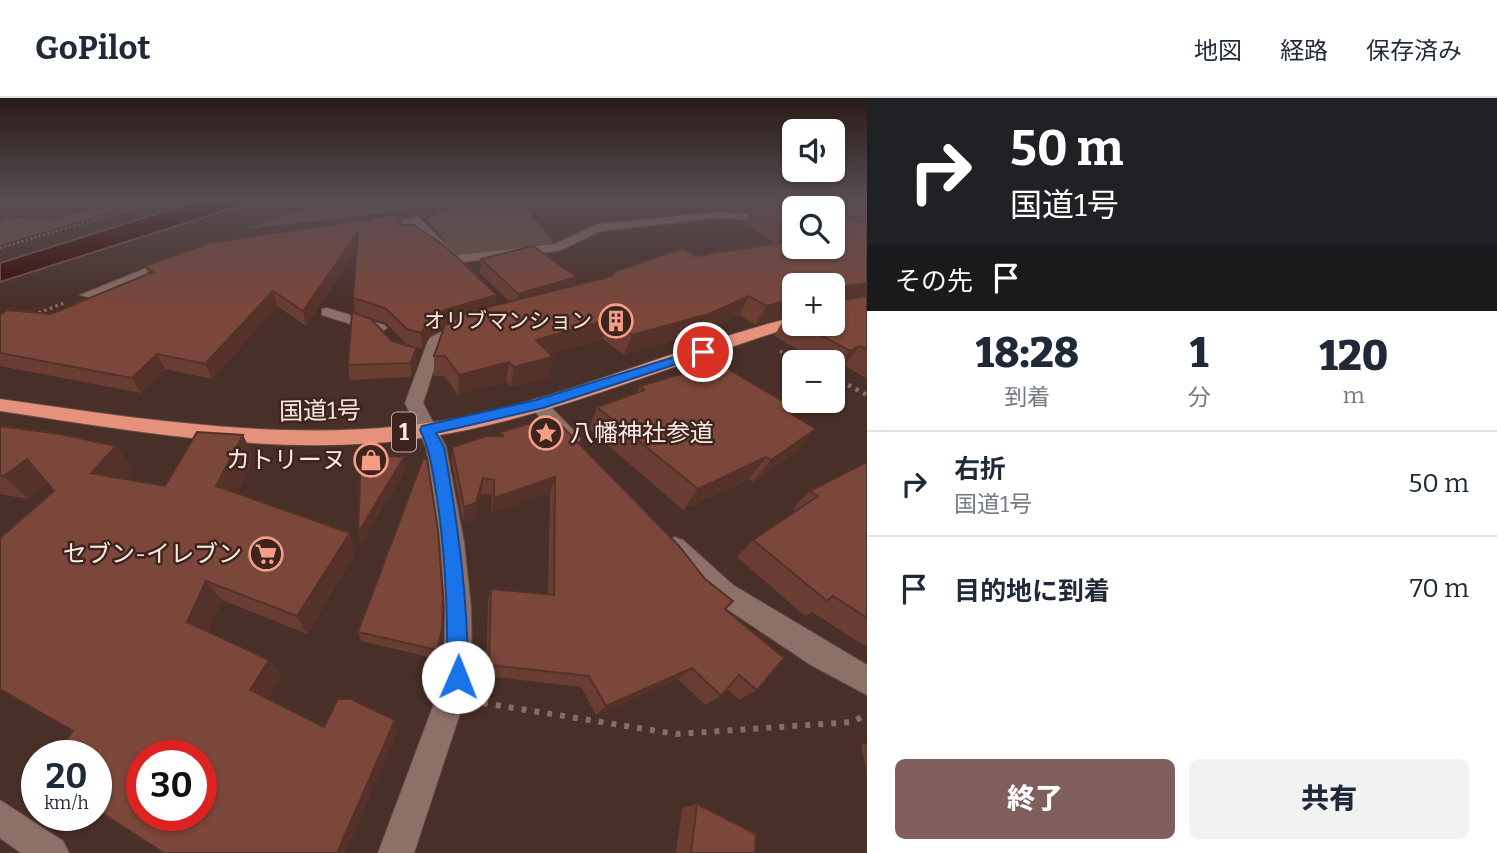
<!DOCTYPE html>
<html lang="ja">
<meta charset="utf-8">
<style>
:root{--surface:#fff;--page:#f2f2f3;--text:#1f2937;--muted:#747a83;--line:#e0e1e3;--accent:#7f5e5b}
body{margin:0;font-family:Bitter,"Noto Sans JP",serif;background:var(--page);color:var(--text);height:100vh;display:flex;flex-direction:column;font-size:26px;white-space:nowrap}
*{box-sizing:border-box;margin:0}
p{font-size:23px;color:var(--muted)}
.icon{flex:none;width:38px;height:38px;fill:none;stroke:currentColor;stroke-width:2;stroke-linecap:round;stroke-linejoin:round}
.map{position:relative;flex:1;overflow:hidden}
.sheet{display:flex;flex-direction:column;background:var(--surface);width:630px}
.sheet>*{flex:none}
.hud{background:#202124;color:#fff;overflow:hidden}
.fabs{position:absolute;left:782px;top:21px;display:grid;gap:14px}
.fabs a{display:grid;place-items:center;width:63px;height:63px;border-radius:10px;background:var(--surface);box-shadow:0 2px 5px #0004;font-size:35px}
.speed{position:absolute;left:21px;top:642px;display:flex;gap:14px;font-size:35px;font-weight:700;text-align:center}
.speed>*{display:grid;place-content:center;width:91px;height:91px;border-radius:50%;background:var(--surface);box-shadow:0 2px 5px #0004;line-height:1}
.speed small{font-size:18px;font-weight:400}
.speed .limit{border:10px solid #d22;background:#fff;color:#111}
.pin{position:absolute;display:grid;place-items:center;width:60px;height:60px;color:#fff;margin:-30px;border:4px solid #fff;border-radius:50%;box-shadow:0 2px 7px #0007}
.me{position:absolute;width:77px;margin:-38px;rotate:1deg;stroke-linejoin:round;filter:drop-shadow(0 0 5px #0008)}
.turn{display:flex;align-items:center;gap:24px;height:147px;padding:0 28px;font-size:32px}
.turn .icon{width:91px;height:91px;stroke-width:2.5}
.turn b{display:block;font-size:49px;line-height:60px}
.then{display:flex;align-items:center;height:66px;padding:0 28px;background:#0003;gap:14px;font-size:26px}
.eta{display:flex;justify-content:space-evenly;align-items:center;height:119px;text-align:center}
.eta b{font-size:42px;font-weight:800;line-height:49px}
.action{display:flex;gap:14px;margin-top:auto;padding:14px 28px}
.action a{flex:1;height:80px;border-radius:10px;background:var(--accent);color:#fff;font-size:28px;font-weight:800;line-height:80px;text-align:center}
.action a+a{background:var(--page);color:var(--text)}
ul{padding:0;list-style:none}
li{display:flex;align-items:center;gap:21px;height:105px;padding:0 28px;border-top:2px solid var(--line)}
li div{flex:1}
li b{display:block;font-size:26px}
li em{font-style:normal}
header{display:flex;align-items:center;gap:42px;box-sizing:border-box;height:98px;padding:0 35px;background:var(--surface);border-bottom:2px solid var(--line)}
header strong{font-size:33px}
nav{display:flex;gap:38px;margin-inline-start:auto;font-size:24px}
main{display:flex;flex:1;min-height:0}
.map>svg:first-child{display:block}
.green{fill:#6f4d44}
.water{fill:#360901;stroke:#714c46;stroke-width:2}
.lines{fill:none;stroke-linecap:round;stroke-linejoin:round}
.street-casing{stroke:#634d48;stroke-width:2}
.highway-casing{stroke:#634d48;stroke-width:2}
.path-far3{stroke:#836d67;stroke-width:2.5;stroke-dasharray:2 2.5;stroke-linecap:butt}
.path-far2{stroke:#836d67;stroke-width:3.5;stroke-dasharray:2.5 3.5;stroke-linecap:butt}
.path-far1{stroke:#836d67;stroke-width:4.5;stroke-dasharray:3.5 5;stroke-linecap:butt}
.path{stroke:#836d67;stroke-width:6;stroke-dasharray:5 8;stroke-linecap:butt}
.street{fill:#8d7068;fill-rule:evenodd}
.highway{fill:#e5917b;fill-rule:evenodd}
.wall{fill:#693d32;fill-rule:evenodd}
.shaded-wall{fill:#553229}
.building{fill:#7a473a;stroke:#553229;stroke-width:2;fill-rule:evenodd}
.route{fill:#1a73e8;stroke:#114b97;stroke-width:2}
.labels{text-anchor:middle;dominant-baseline:central;stroke-width:5;stroke-linejoin:round;paint-order:stroke}
.far-poi-label{font-size:21px;fill:#fbeae6;stroke:#3d251e;text-anchor:end}
.shield{fill:#3d251e;stroke:#c2afaa;stroke-width:2}
.shield-label{font-size:23px;font-weight:bold;fill:#fbeae6}
.street-label{font-size:24px;fill:#fbeae6;stroke:#3d251e}
.poi-label{font-size:24px;fill:#fbeae6;stroke:#3d251e;text-anchor:end}
</style>
<header>
<strong>GoPilot</strong>
<nav><a>地図</a><a>経路</a><a>保存済み</a></nav>
</header>
<main>
<div class="map">
<svg width="867" height="755" viewBox="0 0 867 755">
<rect width="100%" height="100%" fill="#482f28"/>
<path class="green" d="M 118,101 L 154,101 L 0,147 L 0,123 L 7,119 L 55,122 Z
M 332,101 L 425,101 L 399,113 L 245,131 Z
M 470,101 L 519,101 L 554,145 L 457,157 L 426,121 Z"/>
<path class="water" d="M 204,101 L 261,101 L 0,184 L 0,165 Z"/>
<g class="lines">
<defs>
<path id="street" d="M 715,114 L 794,118 L 794,124 L 715,120 L 601,133 L 558,153 L 454,165 L 411,125 L 374,131 L 368,128 L 418,119 L 457,157 L 555,146 L 598,126 Z
M 169,161 L 180,164 L 92,200 L 80,197 Z
M 327,210 L 384,227 L 387,230 L 379,235 L 322,217 L 322,211 Z
M 466,222 L 471,224 L 471,230 L 442,246 L 423,305 L 446,349 L 464,444 L 471,510 L 472,579 L 414,755 L 378,755 L 444,579 L 445,510 L 440,444 L 426,349 L 405,305 L 429,240 Z
M 538,300 L 544,302 L 577,336 L 580,341 L 577,346 L 563,346 L 532,310 L 529,306 L 532,302 Z
M 675,439 L 683,442 L 733,487 L 867,567 L 867,597 L 811,567 L 715,503 L 667,456 L 663,449 L 667,442 Z
M 0,702 L 63,743 L 69,755 L 21,755 L 0,740 Z"/>
<path id="highway" d="M 794,219 L 794,226 L 799,227 C 676,264 556,319 428,339 C 286,361 141,334 0,313 L 0,301 C 157,323 317,350 474,317 C 584,293 686,246 794,219 Z"/>
</defs>
<use href="#street" class="street-casing"/>
<use href="#highway" class="highway-casing"/>
<path class="path-far3" d="M 437,112 L 462,101
M 0,150 L 165,101"/>
<path class="path-far2" d="M 33,217 L 64,205
M 780,253 L 803,264"/>
<path class="path-far1" d="M 833,279 L 867,297"/>
<path class="path" d="M 483,605 L 676,636 L 853,624 L 867,616"/>
<use href="#street" class="street"/>
<use href="#highway" class="highway"/>
</g>
<path class="wall" d="M 711,101 L 867,101 L 867,281 L 844,267 L 834,272 L 833,264 L 820,264 L 774,238 L 786,218 L 755,227 L 739,217 L 699,235 L 624,257 L 603,241 L 550,256 L 553,259 L 548,279 L 511,289 L 506,283 L 458,297 L 444,278 L 434,278 L 434,258 L 444,227 L 434,234 L 422,250 L 407,247 L 386,225 L 357,216 L 392,243 L 417,265 L 411,279 L 350,282 L 348,267 L 355,215 L 353,200 L 356,153 L 306,228 L 277,208 L 212,281 L 165,271 L 141,295 L 0,268 L 0,217 L 51,216 L 148,176 L 145,168 L 371,123 L 401,116 L 402,127 L 496,207 L 510,204 L 480,175 L 481,161 L 577,179 L 575,187 L 695,158 L 776,146 L 745,124 L 750,113 L 727,112 ZM 794,110 L 833,149 L 794,149 ZM 794,187 L 833,187 L 833,226 L 794,226 Z
M 640,288 L 787,314 L 797,353 L 753,384 L 749,381 L 683,412 L 589,331 L 597,309 L 637,294 Z
M 0,328 L 116,348 L 133,372 L 125,381 L 165,388 L 243,337 L 254,361 L 237,395 L 355,456 L 307,536 L 222,502 L 208,534 L 269,562 L 281,578 L 268,600 L 324,629 L 395,622 L 398,634 L 73,633 L 54,393 L 48,385 L 28,401 L 0,396 Z
M 500,334 L 725,511 L 757,592 L 739,602 L 727,591 L 721,598 L 705,607 L 678,581 L 596,617 L 581,589 L 486,578 L 488,504 L 491,491 L 548,496 L 550,395 L 491,415 L 492,397 L 481,396 L 474,421 L 463,424 L 452,365 L 452,349 L 500,338 Z
M 867,364 L 867,547 L 863,547 L 812,514 L 805,518 L 737,459 L 753,442 L 796,413 L 793,410 L 810,393 Z
M 358,534 L 442,541 L 437,561 L 361,543 Z
M 867,645 L 867,676 L 861,647 Z
M 697,706 L 755,755 L 676,755 L 682,710 Z"/>
<path class="shaded-wall" d="M 358,134 L 360,148 L 306,228 L 303,213 Z
M 577,179 L 574,192 L 516,210 L 518,196 Z
M 867,185 L 867,201 L 833,207 L 846,188 Z
M 273,193 L 277,208 L 212,281 L 205,266 Z
M 497,197 L 496,212 L 444,227 L 434,234 L 422,250 L 421,235 L 434,218 L 445,212 Z
M 749,198 L 739,217 L 699,235 L 624,257 L 632,237 Z
M 794,200 L 794,215 L 793,216 L 755,227 L 767,208 Z
M 609,221 L 603,241 L 532,261 L 536,242 Z
M 860,248 L 844,267 L 834,272 L 850,253 Z
M 416,250 L 417,265 L 411,279 L 411,265 Z
M 157,256 L 165,271 L 141,295 L 132,280 Z
M 553,259 L 548,279 L 511,289 L 514,269 Z
M 509,264 L 506,283 L 458,297 L 459,277 Z
M 816,331 L 797,353 L 753,384 L 771,362 Z
M 243,337 L 254,361 L 229,411 L 216,388 Z
M 116,348 L 133,372 L 111,397 L 91,375 Z
M 404,359 L 405,374 L 360,448 L 358,435 Z
M 766,359 L 749,381 L 683,412 L 698,391 Z
M 27,361 L 50,384 L 28,401 L 4,378 Z
M 555,379 L 550,395 L 491,415 L 494,400 Z
M 483,380 L 481,396 L 474,421 L 463,424 L 464,409 Z
M 350,435 L 355,456 L 307,536 L 297,518 Z
M 206,483 L 222,502 L 205,541 L 187,524 Z
M 442,532 L 442,541 L 437,561 L 437,552 Z
M 269,562 L 281,578 L 265,606 L 250,592 Z
M 692,570 L 678,581 L 596,617 L 606,608 Z
M 395,622 L 398,634 L 346,755 L 337,755 Z"/>
<path class="building" d="M 805,101 L 867,101 L 867,112 L 844,107 L 841,110 L 842,119 L 867,125 L 867,185 L 846,188 L 844,199 L 847,201 L 867,198 L 867,251 L 860,248 L 850,253 L 800,226 L 833,226 L 833,187 L 794,187 L 794,200 L 767,208 L 749,198 L 709,216 L 632,237 L 609,221 L 536,242 L 553,259 L 514,269 L 509,264 L 459,277 L 445,258 L 434,258 L 445,227 L 468,214 L 612,178 L 616,173 L 683,150 L 695,158 L 794,143 L 794,149 L 833,149 L 833,110 L 794,110 L 794,134 L 753,107 L 803,110 Z
M 401,116 L 399,127 L 414,127 L 445,148 L 497,197 L 445,212 L 434,218 L 421,235 L 407,231 L 385,210 L 353,200 L 358,134 L 303,213 L 273,193 L 205,266 L 157,256 L 132,280 L 0,255 L 0,217 L 7,212 L 51,216 L 153,174 L 145,168 L 209,145 L 355,123 L 371,123 L 372,120 Z
M 533,148 L 577,179 L 518,196 L 481,161 Z
M 352,214 L 371,221 L 392,243 L 416,250 L 411,265 L 348,267 Z
M 794,216 L 794,223 L 786,218 Z
M 718,265 L 791,308 L 785,312 L 816,331 L 771,362 L 766,359 L 698,391 L 597,309 L 644,292 L 640,288 Z
M 553,319 L 679,448 L 705,481 L 733,503 L 725,511 L 784,560 L 757,592 L 739,577 L 721,598 L 692,570 L 606,608 L 589,578 L 489,567 L 491,491 L 554,497 L 555,379 L 494,400 L 494,382 L 483,380 L 476,405 L 464,409 L 452,349 L 487,338 L 503,338 L 500,334 Z
M 0,328 L 60,336 L 116,348 L 91,375 L 165,388 L 197,334 L 243,337 L 216,388 L 350,435 L 297,518 L 206,483 L 187,524 L 269,562 L 250,592 L 324,629 L 338,601 L 351,601 L 395,622 L 337,755 L 164,755 L 96,711 L 96,658 L 53,658 L 73,633 L 0,591 L 0,440 L 54,393 L 27,361 L 4,378 L 0,377 ZM 142,658 L 201,658 L 201,718 L 142,718 Z
M 361,356 L 404,359 L 358,435 Z
M 427,360 L 438,433 L 443,500 L 442,532 L 437,552 L 358,534 L 423,361 Z
M 867,364 L 867,520 L 833,498 L 827,503 L 753,442 L 818,398 L 810,393 Z
M 697,706 L 756,736 L 755,755 L 691,755 Z"/>
<linearGradient id="sky" x2="0" y2="1"><stop stop-color="#281a16"/><stop offset="0.49" stop-color="#584d53"/><stop offset="1" stop-color="#584d53" stop-opacity="0"/></linearGradient>
<rect width="867" height="207" fill="url(#sky)"/>
<path class="route" d="M 703,250 L 707,251 L 707,256 L 543,310 L 436,335 L 444,349 C 458,426 468,500 468,579 L 465,587 L 458,590 L 450,587 L 447,579 C 448,519 446,460 437,400 C 433,376 431,354 420,332 L 422,328 L 536,302 Z"/>
<defs>
<symbol id="building-ring" viewBox="-11 -11 22 22"><circle r="9.5" fill="#3d251e" stroke="#f49e87" stroke-width="1.5"/><path d="M-4-6H4V6H1V3H-1V6H-4ZM-2.5-4.3h1.7v1.8h-1.7ZM.8-4.3h1.7v1.8H.8ZM-2.5-1h1.7V.8h-1.7ZM.8-1h1.7V.8H.8Z" fill="#f49e87"/></symbol>
<symbol id="sight-ring" viewBox="-11 -11 22 22"><circle r="9.5" fill="#3d251e" stroke="#f49e87" stroke-width="1.5"/><path d="M0-6L1.8-2.2L6-1.7L2.9 1.2L3.7 5.4L0 3.3L-3.7 5.4L-2.9 1.2L-6-1.7L-1.8-2.2Z" fill="#f49e87"/></symbol>
<symbol id="shop-ring" viewBox="-11 -11 22 22"><circle r="9.5" fill="#3d251e" stroke="#f49e87" stroke-width="1.5"/><path d="M-5-2.5h2.3a2.7 3.5 0 0 1 5.4 0H5L5.5 6h-11ZM-1.5-2.5h3a1.5 2.3 0 0 0-3 0Z" fill="#f49e87"/></symbol>
<symbol id="supermarket-ring" viewBox="-11 -11 22 22"><circle r="9.5" fill="#3d251e" stroke="#f49e87" stroke-width="1.5"/><path d="M-6-5.5h2.5l.6 2H6L4.5 2H-2.5L-4.4-4H-6ZM-1.5 3.2a1.3 1.3 0 1 0 .1 0ZM3 3.2a1.3 1.3 0 1 0 .1 0Z" fill="#f49e87"/></symbol>
</defs>
<g fill-rule="evenodd">
<use href="#building-ring" x="597" y="204" width="38" height="38"/>
<use href="#sight-ring" x="527" y="316" width="38" height="38"/>
<use href="#shop-ring" x="352" y="343" width="38" height="38"/>
<use href="#supermarket-ring" x="247" y="437" width="38" height="38"/>
</g>
<g class="labels">
<g class="far-poi-label">
<text x="592" y="223">オリブマンション</text>
</g>
<rect class="shield" x="392" y="314.5" width="24" height="39" rx="5"/>
<g class="shield-label">
<text x="404" y="334">1</text>
</g>
<g class="street-label">
<text transform="translate(320 313) rotate(-1)">国道1号</text>
</g>
<g class="poi-label">
<text x="570" y="335" text-anchor="start">八幡神社参道</text>
<text x="346" y="362">カトリーヌ</text>
<text x="242" y="456">セブン-イレブン</text>
</g>
</g>
</svg>
<div class="fabs">
<a><svg class="icon" aria-label="sound" viewBox="0 0 24 24"><path d="M4 9h4l5-4v14l-5-4H4zM17 9q2 3 0 6"/></svg></a>
<a><svg class="icon" aria-label="search" viewBox="0 0 24 24"><circle cx="10" cy="10" r="6"/><path d="M15 15l6 6"/></svg></a>
<a>+</a>
<a>−</a>
</div>
<div class="speed"><div>20<small>km/h</small></div><div class="limit">30</div></div>
<div class="pin" style="left:703px;top:254px;background:#d93025"><svg class="icon" aria-label="arrive" viewBox="0 0 24 24"><path d="M6 21V4h12l-3 4 3 4H6"/></svg></div>
<svg class="me" style="left:458px;top:579px" viewBox="-20 -20 40 40"><circle r="19" fill="#fff"/><path d="M0-13L10 11 0 6-10 11z" fill="#1a73e8"/></svg>
</div>
<section class="sheet">
<div class="hud">
<div class="turn"><svg class="icon" aria-label="right" viewBox="0 0 24 24"><path d="M7 20v-9h11M14 6l5 5-5 5"/></svg><div><b>50 m</b>国道1号</div></div>
<div class="then">その先<svg class="icon" aria-label="arrive" viewBox="0 0 24 24"><path d="M6 21V4h12l-3 4 3 4H6"/></svg></div>
</div>
<div class="eta">
<div><b>18:28</b><p>到着</p></div>
<div><b>1</b><p>分</p></div>
<div><b>120</b><p>m</p></div>
</div>
<ul>
<li><svg class="icon" aria-label="right" viewBox="0 0 24 24"><path d="M7 20v-9h11M14 6l5 5-5 5"/></svg><div><b>右折</b><p>国道1号</p></div><em>50 m</em></li>
<li><svg class="icon" aria-label="arrive" viewBox="0 0 24 24"><path d="M6 21V4h12l-3 4 3 4H6"/></svg><div><b>目的地に到着</b></div><em>70 m</em></li>
</ul>
<div class="action"><a>終了</a><a>共有</a></div>
</section>
</main>
